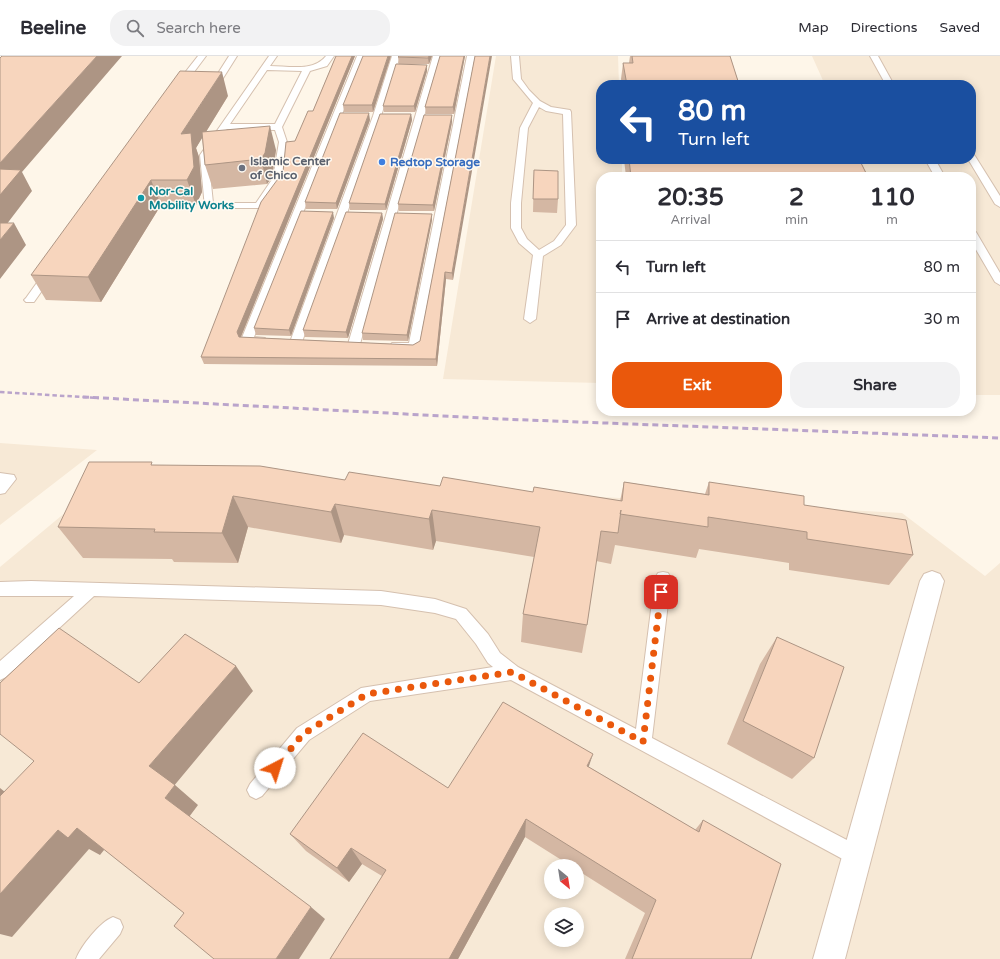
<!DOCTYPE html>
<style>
:root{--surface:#fff;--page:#f2f2f3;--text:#2b2b33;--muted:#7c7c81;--line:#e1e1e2;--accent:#ea580c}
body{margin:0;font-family:"Varela Round",sans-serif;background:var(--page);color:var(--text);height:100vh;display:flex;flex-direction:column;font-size:15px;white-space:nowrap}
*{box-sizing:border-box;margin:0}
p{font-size:13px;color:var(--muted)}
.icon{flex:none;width:22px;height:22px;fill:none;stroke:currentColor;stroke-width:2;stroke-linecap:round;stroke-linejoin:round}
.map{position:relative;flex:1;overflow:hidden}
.sheet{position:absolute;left:596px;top:116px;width:380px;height:244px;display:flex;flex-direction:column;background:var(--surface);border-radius:16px;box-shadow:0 2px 10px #0003}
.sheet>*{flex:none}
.top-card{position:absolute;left:596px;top:24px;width:380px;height:84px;border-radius:16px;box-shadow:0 2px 10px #0003;background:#1a4fa0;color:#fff;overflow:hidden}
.needle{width:26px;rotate:150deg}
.buttons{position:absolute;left:544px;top:803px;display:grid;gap:8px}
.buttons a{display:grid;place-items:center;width:40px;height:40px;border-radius:50%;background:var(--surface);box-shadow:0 2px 10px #0003;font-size:20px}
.pin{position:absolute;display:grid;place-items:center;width:34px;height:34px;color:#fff;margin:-17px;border-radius:8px;box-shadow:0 2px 6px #0006}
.me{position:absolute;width:44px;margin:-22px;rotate:40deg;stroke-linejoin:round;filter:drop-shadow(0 0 3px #0008)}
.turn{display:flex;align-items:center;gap:14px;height:84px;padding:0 16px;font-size:18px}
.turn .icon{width:52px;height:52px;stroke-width:2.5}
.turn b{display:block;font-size:28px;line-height:34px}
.eta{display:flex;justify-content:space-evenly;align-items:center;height:68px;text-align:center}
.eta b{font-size:24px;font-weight:800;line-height:28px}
.button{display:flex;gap:8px;margin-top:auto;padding:8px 16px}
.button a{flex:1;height:46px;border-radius:16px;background:var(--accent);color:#fff;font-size:16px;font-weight:800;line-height:46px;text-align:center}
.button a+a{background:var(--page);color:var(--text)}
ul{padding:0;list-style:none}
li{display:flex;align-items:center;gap:12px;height:52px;padding:0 16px;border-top:1px solid var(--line)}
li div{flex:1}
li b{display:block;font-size:15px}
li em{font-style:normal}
header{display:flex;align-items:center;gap:24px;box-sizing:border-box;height:56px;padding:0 20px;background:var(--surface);border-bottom:1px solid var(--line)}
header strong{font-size:19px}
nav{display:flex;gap:22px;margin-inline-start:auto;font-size:14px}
.search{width:280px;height:36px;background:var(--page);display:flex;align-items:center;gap:10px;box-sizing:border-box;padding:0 14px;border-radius:16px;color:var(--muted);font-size:15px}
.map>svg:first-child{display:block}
.residential{fill:#f7e9d6;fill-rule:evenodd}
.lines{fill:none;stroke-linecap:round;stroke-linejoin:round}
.service-casing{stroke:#d5c0af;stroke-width:2}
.minor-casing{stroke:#d5c0af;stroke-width:2}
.service{fill:#fff;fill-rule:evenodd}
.minor{fill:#fff;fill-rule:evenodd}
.rail-far1{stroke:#baa4cb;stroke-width:2.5;stroke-dasharray:4.5 3;stroke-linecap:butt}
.rail{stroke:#baa4cb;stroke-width:3;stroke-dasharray:6 4;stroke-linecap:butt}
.wall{fill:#d4b7a3}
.shaded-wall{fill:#ad9584}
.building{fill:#f7d5bd;stroke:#ad9584}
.route{stroke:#ea580c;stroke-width:7;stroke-dasharray:0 12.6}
.shop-dot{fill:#3f7fe0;stroke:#fffaf2;stroke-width:1.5}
.worship-dot{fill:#6b7280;stroke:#fffaf2;stroke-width:1.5}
.culture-dot{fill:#0f9aa8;stroke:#fffaf2;stroke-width:1.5}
.labels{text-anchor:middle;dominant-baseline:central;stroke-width:3;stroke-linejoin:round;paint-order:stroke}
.far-worship-label{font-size:12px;font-weight:bold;fill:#5b616d;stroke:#fffaf2;text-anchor:start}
.far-shop-label{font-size:12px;font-weight:bold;fill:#366cbe;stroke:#fffaf2;text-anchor:start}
.far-culture-label{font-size:12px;font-weight:bold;fill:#0d838f;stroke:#fffaf2;text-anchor:start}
</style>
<header>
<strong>Beeline</strong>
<div class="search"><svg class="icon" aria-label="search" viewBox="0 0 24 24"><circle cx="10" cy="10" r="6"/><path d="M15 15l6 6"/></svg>Search here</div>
<nav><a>Map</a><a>Directions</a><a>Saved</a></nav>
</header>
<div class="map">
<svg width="1000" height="903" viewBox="0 0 1000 903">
<rect width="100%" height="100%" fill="#fef6e9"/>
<path class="residential" d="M 496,0 L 618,0 L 619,29 L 601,29 L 601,103 L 622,103 L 622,121 L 601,121 L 601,327 L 443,323 Z
M 812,0 L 1000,0 L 1000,339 L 971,339 L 971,121 L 866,121 L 858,103 L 971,103 L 971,29 L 825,29 Z
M 0,387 L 97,394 L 0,469 Z
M 115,415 L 902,457 L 985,520 L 1000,507 L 1000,903 L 0,903 L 0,511 ZM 551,810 L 577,810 L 577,836 L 551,836 ZM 551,858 L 577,858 L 577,884 L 551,884 Z"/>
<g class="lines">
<defs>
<path id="service" d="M 198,0 L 206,0 L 182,32 L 176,32 L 176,28 Z
M 229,0 L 237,0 L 215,35 L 209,35 L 208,33 Z
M 269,0 L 277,0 L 270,10 C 288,10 314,16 326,0 L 334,0 L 327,10 L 310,15 L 282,71 L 287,86 L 283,122 L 262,152 L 205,152 L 200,99 ZM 267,14 L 302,15 L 275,68 L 230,68 ZM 227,73 L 275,74 L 279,86 L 273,122 L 256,147 L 213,147 L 208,99 Z
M 357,0 L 365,0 L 254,281 L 265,282 L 267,285 L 261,289 L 243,287 L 241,284 Z
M 392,0 L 400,0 L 381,60 L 302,286 L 296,290 L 292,289 L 290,286 L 373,60 Z
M 433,0 L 441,0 L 360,288 L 354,292 L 350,291 L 348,288 Z
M 467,0 L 475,0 L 420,291 C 416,297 394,296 390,290 L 392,287 L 409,287 Z
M 511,0 L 519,0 L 521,23 L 529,34 L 540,45 L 551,51 L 570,54 L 571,56 L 576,169 L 561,189 L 543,200 L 536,263 L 530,267 L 524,263 L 533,199 L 519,187 L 511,172 L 511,147 L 520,72 L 533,47 L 513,23 ZM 539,51 L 546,55 L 563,58 L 566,169 L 554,185 L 539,194 L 527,183 L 521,172 L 521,147 L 528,72 Z
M 870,0 L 878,0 L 894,29 L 886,29 Z
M 971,97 L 975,100 L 1000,140 L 1000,151 L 995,148 L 968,103 L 971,103 Z
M 925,103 L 935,103 L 945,121 L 935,121 Z
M 971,173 L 976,176 L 1000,217 L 1000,229 L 995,226 L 971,185 Z
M 50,213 L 55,216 L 34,246 L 26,246 L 24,244 L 26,242 L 46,214 Z
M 0,417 L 14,419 L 16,423 L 5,437 L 0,438 Z
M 663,516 L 668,517 L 671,522 L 652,682 L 864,793 L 866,800 L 864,807 L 857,809 L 850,807 L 511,624 L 370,645 L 309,684 L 262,740 L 256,743 L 250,740 L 247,734 L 250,728 L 297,672 L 361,632 L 493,611 L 488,607 L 476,588 L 456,563 L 435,557 L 381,549 L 94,540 L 6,621 L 0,624 L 0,605 L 74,540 L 0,540 L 0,526 L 31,525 L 381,535 L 435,543 L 466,553 L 488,578 L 500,597 L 518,611 L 636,673 L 655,522 L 658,517 Z
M 113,861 L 120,864 L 123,871 L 120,878 L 99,903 L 76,903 C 81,890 100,866 113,861 Z"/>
<path id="minor" d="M 932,515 L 940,518 L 944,525 L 845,903 L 813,903 L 920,525 L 924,518 Z"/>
</defs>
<use href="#service" class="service-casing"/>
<use href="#minor" class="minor-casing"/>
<use href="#service" class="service"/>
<use href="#minor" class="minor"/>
<path class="rail-far1" d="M 0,336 L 99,342"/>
<path class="rail" d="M 83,341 L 500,363 L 1000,382"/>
</g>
<path class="wall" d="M 336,0 L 355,0 L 241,281 L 413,289 L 420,285 L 475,0 L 453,224 L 446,223 L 437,310 L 204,308 L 201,301 L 283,116 L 295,85 L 313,55 Z
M 391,0 L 373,56 L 344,56 L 343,49 Z
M 432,0 L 429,8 L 399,8 L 398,1 Z
M 440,0 L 465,0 L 454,58 L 426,58 L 425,51 Z
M 630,0 L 730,0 L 738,25 L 744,29 L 622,29 L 621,23 L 623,7 L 629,7 Z
M 427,15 L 415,56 L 384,56 L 383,50 Z
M 228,40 L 206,76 L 276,94 L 272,121 L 267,128 L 213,133 L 205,109 L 202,81 L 196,92 L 199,101 L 202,136 L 196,149 L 161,149 L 101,246 L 46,244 L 31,219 Z
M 411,58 L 412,64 L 386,154 L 350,154 L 349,147 Z
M 370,64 L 337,153 L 306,153 L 305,146 Z
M 452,66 L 434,155 L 399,155 L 398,148 Z
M 624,103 L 859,103 L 868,121 L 626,121 Z
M 534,114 L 558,143 L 557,157 L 533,156 Z
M 382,157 L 383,163 L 348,282 L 305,281 L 303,274 Z
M 432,158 L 432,164 L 408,285 L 363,284 L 362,277 Z
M 334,162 L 291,280 L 256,279 L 254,272 Z
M 153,409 L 345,424 L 533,436 L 620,445 L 624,426 L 705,438 L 709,426 L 804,449 L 913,499 L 889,529 L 789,514 L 789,507 L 699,493 L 696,502 L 615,489 L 611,508 L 596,505 L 587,569 L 582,597 L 521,586 L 523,558 L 534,501 L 436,485 L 433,494 L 344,479 L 341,487 L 248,471 L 238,507 L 174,506 L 172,503 L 83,502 L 58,471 Z
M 777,581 L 814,702 L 792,723 L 727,688 L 760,608 Z
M 589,711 L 695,774 L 703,764 L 751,903 L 625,903 L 645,857 L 577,814 L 577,810 L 571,810 L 525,781 L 458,903 L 330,903 L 382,820 L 362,808 L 349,826 L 306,795 L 290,778 L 448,732 Z"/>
<path class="shaded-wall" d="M 97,0 L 122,0 L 22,116 L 32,135 L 0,177 L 0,107 Z
M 352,0 L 355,0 L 240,283 L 237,276 Z
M 388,0 L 391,0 L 373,56 L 372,49 Z
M 429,0 L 432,0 L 429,8 L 428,2 Z
M 464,0 L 465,0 L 454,58 L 453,51 Z
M 490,0 L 492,0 L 453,224 L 452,217 Z
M 427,9 L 427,15 L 415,56 L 414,50 Z
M 222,16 L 228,40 L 196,92 L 199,101 L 202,136 L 196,149 L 187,124 L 181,78 Z
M 369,57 L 370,64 L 337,153 L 336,147 Z
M 411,58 L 412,64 L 386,154 L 385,148 Z
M 452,59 L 452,66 L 434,155 L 433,149 Z
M 270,70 L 276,94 L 272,121 L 267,128 L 261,103 Z
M 151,124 L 161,149 L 101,246 L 88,221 Z
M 333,156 L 334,162 L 291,280 L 289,274 Z
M 382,157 L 383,163 L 348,282 L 346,276 Z
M 432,158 L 432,164 L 408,285 L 407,279 Z
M 14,167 L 26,189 L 0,223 L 0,184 Z
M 445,216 L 446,223 L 437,310 L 436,303 Z
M 233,440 L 248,471 L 238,507 L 222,477 Z
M 335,448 L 344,479 L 341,487 L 331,456 Z
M 432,454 L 436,485 L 433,494 L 429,463 Z
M 236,610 L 253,635 L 173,731 L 149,710 Z
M 593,698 L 586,719 L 587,710 Z
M 175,729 L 198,749 L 189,761 L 165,742 Z
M 0,732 L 35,760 L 0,741 Z
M 526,763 L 525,781 L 458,903 L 449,903 Z
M 77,772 L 108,789 L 100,799 L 89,793 L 12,881 L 0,878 L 0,838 L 58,774 Z
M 351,792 L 362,808 L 349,826 L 337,812 Z
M 311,851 L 325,863 L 299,903 L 276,903 Z"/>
<path class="building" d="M 2,0 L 97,0 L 0,107 L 0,2 Z
M 336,0 L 352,0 L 237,276 L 239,281 L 413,289 L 420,285 L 475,0 L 490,0 L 452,217 L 445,216 L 436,303 L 201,301 L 261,146 L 283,116 L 286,86 L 295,85 L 308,55 L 313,55 Z
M 363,0 L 388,0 L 372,49 L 343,49 Z
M 399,0 L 429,0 L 428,2 L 398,1 Z
M 440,0 L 464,0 L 453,51 L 425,51 Z
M 632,0 L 730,0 L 738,25 L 743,25 L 744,29 L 627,29 L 623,7 L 633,7 Z
M 396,8 L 427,9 L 414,50 L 383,50 Z
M 180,15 L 222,16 L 181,78 L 191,77 L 194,111 L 187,124 L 151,124 L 88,221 L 31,219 Z
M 340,57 L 369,57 L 336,147 L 305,146 Z
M 380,58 L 411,58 L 385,148 L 349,147 Z
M 424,59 L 452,59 L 433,149 L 398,148 Z
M 270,70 L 265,97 L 261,103 L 205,109 L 202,76 Z
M 629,103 L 859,103 L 868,121 L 631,121 Z
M 0,113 L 21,114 L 0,139 Z
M 534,114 L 558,115 L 558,143 L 533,143 Z
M 301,155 L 333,156 L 289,274 L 254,272 Z
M 346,156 L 382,157 L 346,276 L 303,274 Z
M 395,157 L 432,158 L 407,279 L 362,277 Z
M 0,167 L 14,167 L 0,184 Z
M 89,406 L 152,406 L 151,409 L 260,410 L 345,424 L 349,416 L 440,430 L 443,421 L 533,436 L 534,431 L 622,445 L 624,426 L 709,439 L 709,426 L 804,440 L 804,449 L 906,464 L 913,499 L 807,483 L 807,476 L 708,461 L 708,471 L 620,458 L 621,454 L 618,477 L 601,475 L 587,569 L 523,558 L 540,471 L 432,454 L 429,463 L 335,448 L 331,456 L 233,440 L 222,477 L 154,476 L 155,473 L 58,471 Z
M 59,572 L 139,627 L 185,578 L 236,610 L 149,710 L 175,729 L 165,742 L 311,851 L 276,903 L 214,903 L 174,870 L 184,857 L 77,772 L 68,782 L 58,774 L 0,838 L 0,740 L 34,705 L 0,678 L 0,627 Z
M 777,581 L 844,611 L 814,702 L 743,665 Z
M 503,646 L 593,698 L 587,710 L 699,776 L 703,764 L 781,808 L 751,903 L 632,903 L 656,844 L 526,763 L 449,903 L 330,903 L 386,814 L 351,792 L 337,812 L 290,778 L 363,677 L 448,732 Z"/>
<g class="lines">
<path class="route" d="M 275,712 L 303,678 L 367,638 L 512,616 L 643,686 L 661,536"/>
</g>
<circle class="shop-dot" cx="382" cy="106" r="4"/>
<circle class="worship-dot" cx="242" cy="112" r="4"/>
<circle class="culture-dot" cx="141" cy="142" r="4"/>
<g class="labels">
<g class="far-worship-label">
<text x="250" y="105">Islamic Center<tspan x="250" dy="14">of Chico</tspan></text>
</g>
<g class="far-shop-label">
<text x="390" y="106">Redtop Storage</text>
</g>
<g class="far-culture-label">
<text x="149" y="135">Nor-Cal<tspan x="149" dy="14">Mobility Works</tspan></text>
</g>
</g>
</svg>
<div class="buttons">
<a><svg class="needle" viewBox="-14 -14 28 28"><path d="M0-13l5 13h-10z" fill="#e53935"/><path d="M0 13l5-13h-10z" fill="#7c7c81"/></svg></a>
<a><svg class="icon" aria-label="layers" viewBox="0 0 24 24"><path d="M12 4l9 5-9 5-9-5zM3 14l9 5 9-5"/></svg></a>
</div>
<div class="pin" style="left:661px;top:536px;background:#d93025"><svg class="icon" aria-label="arrive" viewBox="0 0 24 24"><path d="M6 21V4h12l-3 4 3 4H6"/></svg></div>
<svg class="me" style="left:275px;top:712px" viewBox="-20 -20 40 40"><circle r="19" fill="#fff"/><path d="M0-13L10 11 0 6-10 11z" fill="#ea580c"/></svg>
<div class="top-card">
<div class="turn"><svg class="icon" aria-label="left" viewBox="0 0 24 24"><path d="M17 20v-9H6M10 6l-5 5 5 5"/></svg><div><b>80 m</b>Turn left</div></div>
</div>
<section class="sheet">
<div class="eta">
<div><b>20:35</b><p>Arrival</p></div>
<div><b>2</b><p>min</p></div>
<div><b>110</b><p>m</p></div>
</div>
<ul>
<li><svg class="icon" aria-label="left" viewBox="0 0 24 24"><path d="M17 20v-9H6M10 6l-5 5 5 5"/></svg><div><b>Turn left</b></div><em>80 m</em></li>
<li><svg class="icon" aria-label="arrive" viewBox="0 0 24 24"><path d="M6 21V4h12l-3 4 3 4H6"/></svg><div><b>Arrive at destination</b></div><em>30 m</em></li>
</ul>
<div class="button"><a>Exit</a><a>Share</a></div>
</section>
</div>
